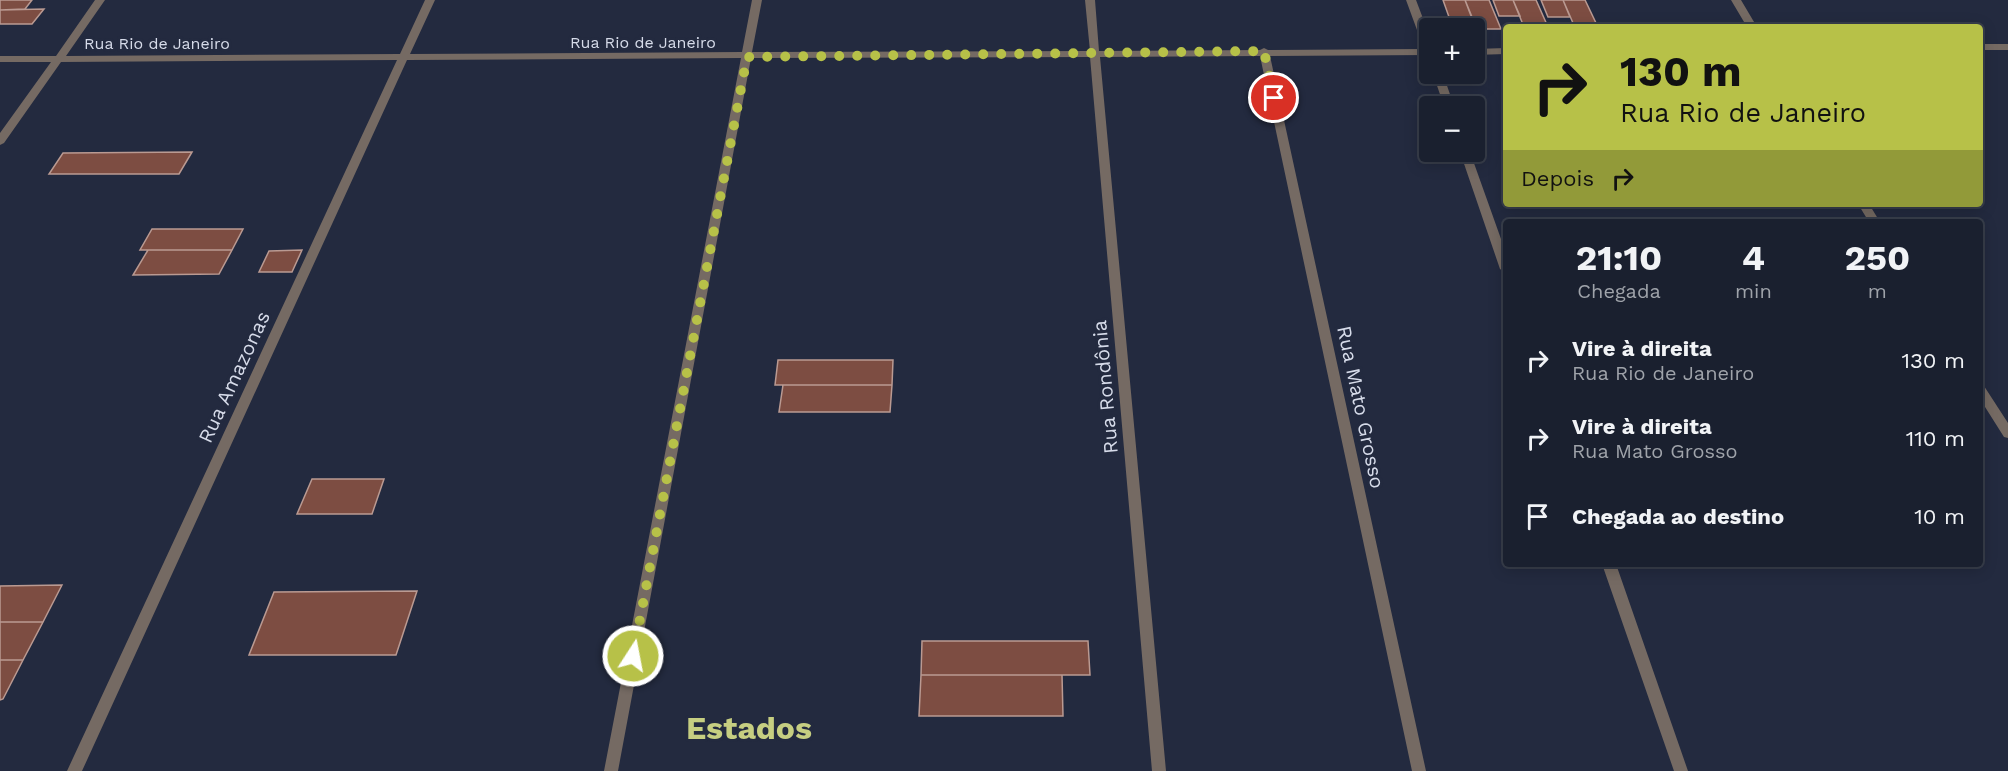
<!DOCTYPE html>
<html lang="pt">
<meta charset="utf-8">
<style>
:root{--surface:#1a202f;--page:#272d3b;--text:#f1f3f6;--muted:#9fa3aa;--line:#383e4b}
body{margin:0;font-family:"Work Sans",sans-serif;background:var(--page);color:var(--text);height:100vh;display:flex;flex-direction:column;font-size:22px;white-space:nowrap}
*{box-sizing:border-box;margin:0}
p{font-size:20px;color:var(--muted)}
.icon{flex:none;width:33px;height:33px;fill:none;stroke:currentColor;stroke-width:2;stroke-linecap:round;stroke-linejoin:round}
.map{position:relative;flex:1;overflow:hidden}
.details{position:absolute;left:1503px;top:219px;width:480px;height:348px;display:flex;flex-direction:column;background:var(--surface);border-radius:6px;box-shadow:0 3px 15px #0003,0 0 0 2px var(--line)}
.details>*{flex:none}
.guide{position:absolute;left:1503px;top:24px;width:480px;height:183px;border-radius:6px;box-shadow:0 3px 15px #0003,0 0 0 2px var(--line);background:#b7c148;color:#111;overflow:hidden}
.buttons{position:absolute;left:1419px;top:18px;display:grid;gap:12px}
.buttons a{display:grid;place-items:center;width:66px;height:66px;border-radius:6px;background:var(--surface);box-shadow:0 3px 15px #0003,0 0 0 2px var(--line);font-size:30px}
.pin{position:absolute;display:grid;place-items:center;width:51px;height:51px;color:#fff;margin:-26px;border:3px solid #fff;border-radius:50%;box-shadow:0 2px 6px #0007}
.me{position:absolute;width:66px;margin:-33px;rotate:11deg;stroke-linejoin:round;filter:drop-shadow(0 0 4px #0008)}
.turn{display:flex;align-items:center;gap:21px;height:126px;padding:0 18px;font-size:27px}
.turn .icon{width:78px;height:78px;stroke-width:2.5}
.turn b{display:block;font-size:42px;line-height:51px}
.then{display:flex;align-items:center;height:57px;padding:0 18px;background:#0003;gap:12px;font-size:22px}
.eta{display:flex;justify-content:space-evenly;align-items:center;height:102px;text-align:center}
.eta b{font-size:36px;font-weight:700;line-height:42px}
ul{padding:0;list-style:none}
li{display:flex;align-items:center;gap:18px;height:78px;padding:0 18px}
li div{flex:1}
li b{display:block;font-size:22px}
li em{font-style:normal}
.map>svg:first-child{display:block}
.building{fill:#7d4d42;stroke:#ba9a92;stroke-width:1.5}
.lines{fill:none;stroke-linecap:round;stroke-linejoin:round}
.minor{fill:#756a63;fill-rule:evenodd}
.route{stroke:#b7c148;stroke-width:10;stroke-dasharray:0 18}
.labels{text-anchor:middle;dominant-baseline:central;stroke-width:6;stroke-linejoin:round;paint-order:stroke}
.far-street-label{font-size:16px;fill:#d6dbe9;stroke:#232a3f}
.street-label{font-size:20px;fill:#d6dbe9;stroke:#232a3f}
.near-district-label{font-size:32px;font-weight:bold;fill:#c6ce81;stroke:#232a3f}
</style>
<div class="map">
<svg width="2008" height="771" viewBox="0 0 2008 771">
<rect width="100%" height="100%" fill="#232a3f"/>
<path class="building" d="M 0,0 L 32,0 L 25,9 L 0,10 Z
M 1443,0 L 1465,0 L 1472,17 L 1449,17 Z
M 1465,0 L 1489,0 L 1501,29 L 1476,29 Z
M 1493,0 L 1513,0 L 1520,16 L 1499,16 Z
M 1513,0 L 1536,0 L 1548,27 L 1524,27 Z
M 1541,0 L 1563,0 L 1570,17 L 1548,17 Z
M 1563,0 L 1585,0 L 1596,23 L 1573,23 Z
M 44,9 L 32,24 L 0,24 L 0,10 Z
M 192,152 L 179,174 L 49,174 L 63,153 Z
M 152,229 L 243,229 L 232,250 L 140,250 Z
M 148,250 L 232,250 L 219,274 L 133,275 Z
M 302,250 L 292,272 L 259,272 L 269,251 Z
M 778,360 L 893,360 L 892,385 L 775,385 Z
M 783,385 L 892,385 L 890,412 L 779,412 Z
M 312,479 L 384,479 L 372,514 L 297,514 Z
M 62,585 L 43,622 L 0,622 L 0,586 Z
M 417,591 L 396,655 L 249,655 L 274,592 Z
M 0,622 L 43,622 L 23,660 L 0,660 Z
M 922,641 L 1088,641 L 1090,675 L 921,675 Z
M 0,660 L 23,660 L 3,699 L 0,700 Z
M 921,675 L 1062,675 L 1063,716 L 919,716 Z"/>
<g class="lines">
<path class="minor" d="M 95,0 L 105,0 L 66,56 L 400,54 L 425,0 L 435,0 L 410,54 L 742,52 L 752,0 L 762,0 L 752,52 L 1090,51 L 1085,0 L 1095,0 L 1099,51 L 1260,50 L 1264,48 L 1268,50 L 1424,49 L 1406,0 L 1416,0 L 1430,37 L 1430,55 L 1270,56 L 1426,771 L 1412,771 L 1260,56 L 1100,57 L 1166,771 L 1152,771 L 1090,57 L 751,58 L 618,771 L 604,771 L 741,58 L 407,60 L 82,771 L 67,771 L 397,60 L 61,62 L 4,143 L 0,145 L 0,133 L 51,62 L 0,62 L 0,56 L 56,56 Z
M 1731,0 L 1741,0 L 1757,27 L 1747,27 Z
M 1980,44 L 2008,44 L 2008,50 L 1980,50 Z
M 1506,48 L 1506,54 L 1474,55 L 1474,49 Z
M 1433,74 L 1443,74 L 1454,106 L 1444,106 Z
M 1460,152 L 1470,152 L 1506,253 L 1506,273 L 1500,269 Z
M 1858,204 L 1869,204 L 1880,222 L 1869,222 Z
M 1980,384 L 1984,386 L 2008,423 L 2008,438 L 2004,437 L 1980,399 Z
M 1602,564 L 1616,564 L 1688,771 L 1674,771 Z"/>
</g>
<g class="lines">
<path class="route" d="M 633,656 L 747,57 L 1264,51 L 1274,98"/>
</g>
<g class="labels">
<g class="far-street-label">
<text x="643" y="42">Rua Rio de Janeiro</text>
<text x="157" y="43">Rua Rio de Janeiro</text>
</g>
<g class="street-label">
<text transform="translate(234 377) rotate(-65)">Rua Amazonas</text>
<text transform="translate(1105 387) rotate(-95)">Rua Rondônia</text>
<text transform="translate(1361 407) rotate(78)">Rua Mato Grosso</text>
</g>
<g class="near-district-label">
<text x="749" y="728">Estados</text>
</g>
</g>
</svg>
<div class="buttons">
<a>+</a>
<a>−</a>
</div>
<div class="pin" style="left:1274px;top:98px;background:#d93025"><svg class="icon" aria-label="arrive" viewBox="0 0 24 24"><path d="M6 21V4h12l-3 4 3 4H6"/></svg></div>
<svg class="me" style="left:633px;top:656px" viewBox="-20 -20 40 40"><circle r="17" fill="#b7c148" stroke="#fff" stroke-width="3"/><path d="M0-11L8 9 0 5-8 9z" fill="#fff"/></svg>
<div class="guide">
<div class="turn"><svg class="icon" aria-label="right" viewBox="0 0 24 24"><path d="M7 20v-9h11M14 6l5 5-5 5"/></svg><div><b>130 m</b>Rua Rio de Janeiro</div></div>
<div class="then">Depois<svg class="icon" aria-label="right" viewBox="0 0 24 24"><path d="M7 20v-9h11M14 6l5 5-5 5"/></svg></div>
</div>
<section class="details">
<div class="eta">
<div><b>21:10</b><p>Chegada</p></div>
<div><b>4</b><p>min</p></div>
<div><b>250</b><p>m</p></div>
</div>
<ul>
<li><svg class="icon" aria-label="right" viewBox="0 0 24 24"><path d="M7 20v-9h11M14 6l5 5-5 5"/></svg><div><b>Vire à direita</b><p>Rua Rio de Janeiro</p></div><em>130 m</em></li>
<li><svg class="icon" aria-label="right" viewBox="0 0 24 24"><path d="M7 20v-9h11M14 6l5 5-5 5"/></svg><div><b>Vire à direita</b><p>Rua Mato Grosso</p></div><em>110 m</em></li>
<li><svg class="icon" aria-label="arrive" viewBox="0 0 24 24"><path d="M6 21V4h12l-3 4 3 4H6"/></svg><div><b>Chegada ao destino</b></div><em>10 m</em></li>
</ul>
</section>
</div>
